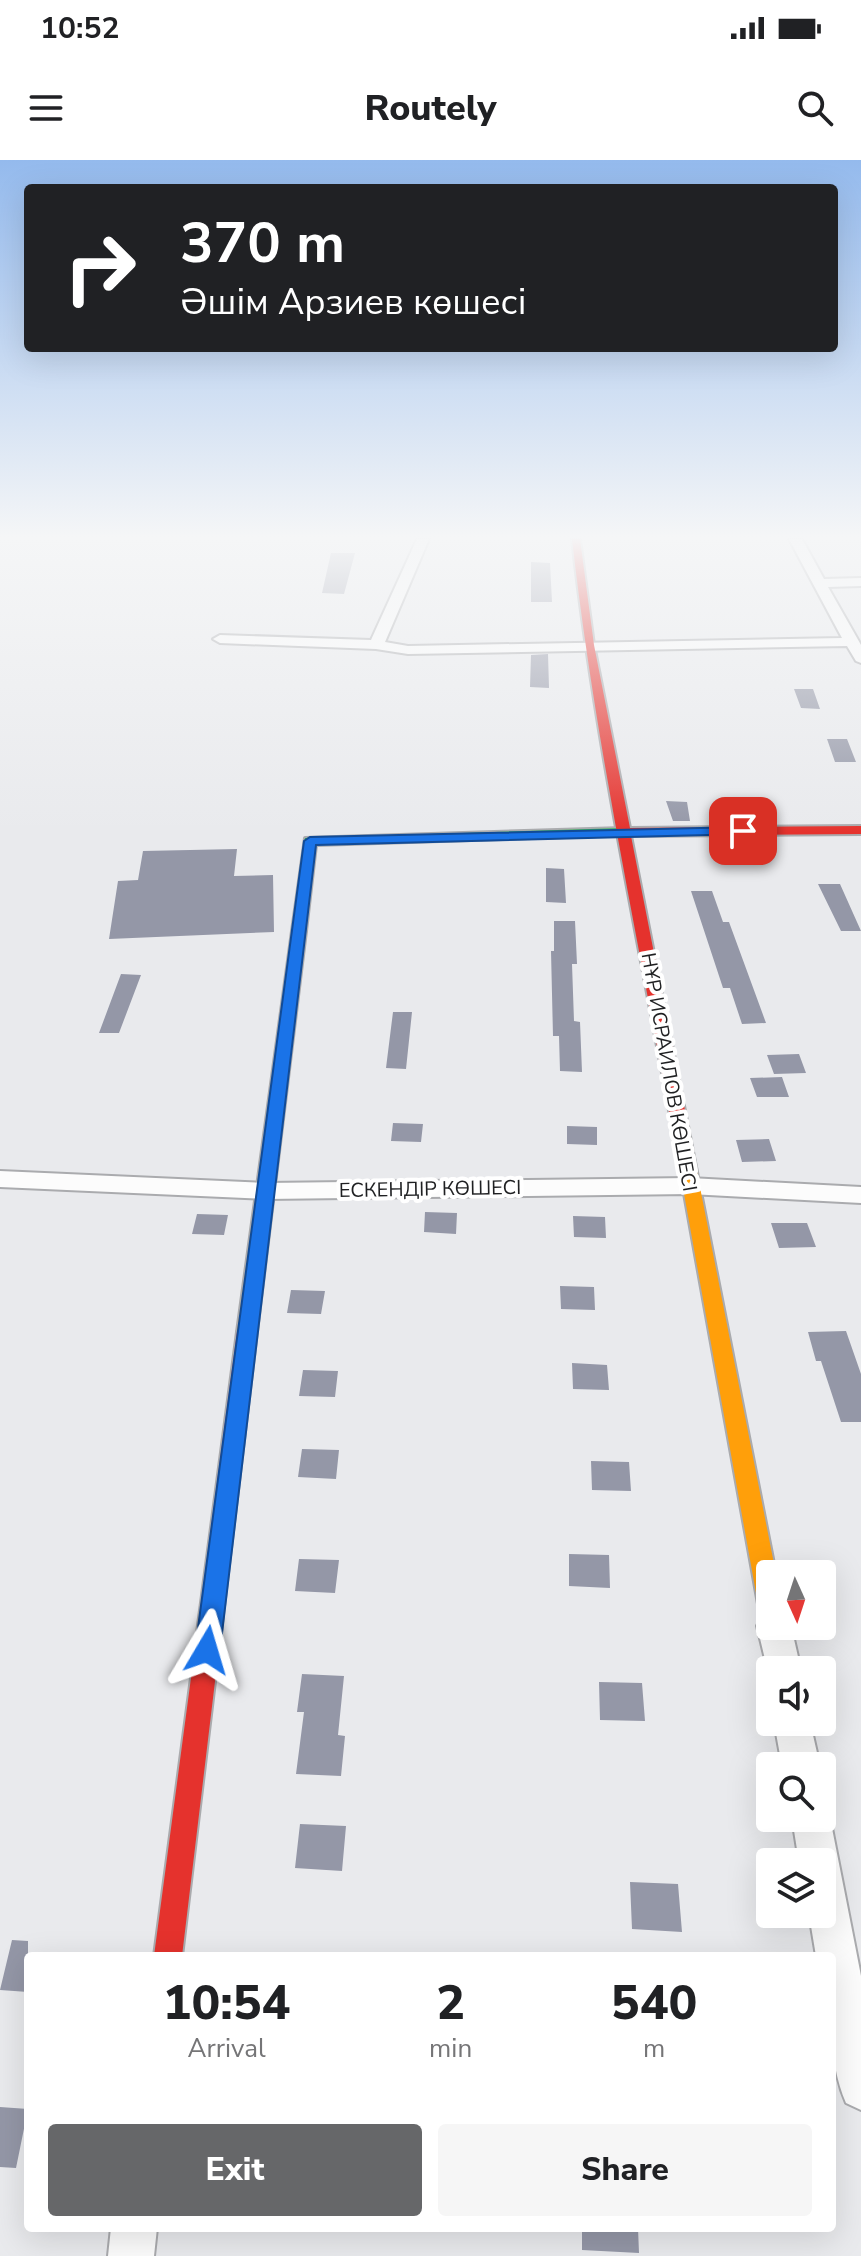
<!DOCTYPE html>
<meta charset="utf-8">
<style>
:root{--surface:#fff;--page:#f6f6f6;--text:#202124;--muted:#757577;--accent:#666769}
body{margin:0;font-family:"Nunito Sans",sans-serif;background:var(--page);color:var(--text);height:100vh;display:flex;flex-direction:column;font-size:30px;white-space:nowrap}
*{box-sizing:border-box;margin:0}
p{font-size:26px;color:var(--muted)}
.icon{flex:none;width:44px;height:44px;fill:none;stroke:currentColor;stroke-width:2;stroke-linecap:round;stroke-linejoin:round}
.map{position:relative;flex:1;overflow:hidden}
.drawer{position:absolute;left:24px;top:1792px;width:812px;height:280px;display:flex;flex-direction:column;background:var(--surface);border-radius:8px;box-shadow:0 8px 32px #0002}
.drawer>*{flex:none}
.banner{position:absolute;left:24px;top:24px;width:814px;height:168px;border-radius:8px;box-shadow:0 8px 32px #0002;background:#202124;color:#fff;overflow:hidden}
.needle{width:52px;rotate:177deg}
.fabs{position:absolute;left:756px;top:1400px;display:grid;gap:16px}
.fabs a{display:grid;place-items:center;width:80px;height:80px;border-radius:8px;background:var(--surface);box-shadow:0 8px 32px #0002;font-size:40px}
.pin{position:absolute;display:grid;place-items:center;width:68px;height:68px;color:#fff;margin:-34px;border-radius:16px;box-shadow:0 4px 12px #0006}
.me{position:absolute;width:88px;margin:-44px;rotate:7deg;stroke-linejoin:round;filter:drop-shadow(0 0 6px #0008)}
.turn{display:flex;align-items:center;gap:28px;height:168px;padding:0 24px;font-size:36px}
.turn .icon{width:104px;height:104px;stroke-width:2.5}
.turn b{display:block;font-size:56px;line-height:68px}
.eta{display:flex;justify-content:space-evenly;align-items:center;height:136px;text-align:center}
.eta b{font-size:48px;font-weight:800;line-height:56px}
.cta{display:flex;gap:16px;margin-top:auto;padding:16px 24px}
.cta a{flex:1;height:92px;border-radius:8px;background:var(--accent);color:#fff;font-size:32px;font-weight:800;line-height:92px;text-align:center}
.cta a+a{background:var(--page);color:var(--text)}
.status{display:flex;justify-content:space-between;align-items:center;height:56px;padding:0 40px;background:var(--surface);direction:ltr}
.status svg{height:22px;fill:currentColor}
header{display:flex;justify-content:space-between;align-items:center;height:104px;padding:0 24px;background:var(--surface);font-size:36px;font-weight:800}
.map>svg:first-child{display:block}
.building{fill:#9497a7}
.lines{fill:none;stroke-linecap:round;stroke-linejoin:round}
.street-casing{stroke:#aaabae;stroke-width:4}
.fast-casing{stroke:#aaabae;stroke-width:4}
.slow-casing{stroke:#aaabae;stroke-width:4}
.jam-casing{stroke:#aaabae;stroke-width:4}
.street{fill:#fcfcfc;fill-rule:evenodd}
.fast{fill:#30b455;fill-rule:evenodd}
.slow{fill:#ff9f0a;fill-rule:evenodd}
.jam{fill:#e5322d;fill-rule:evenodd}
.route{fill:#1a73e8;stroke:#114b97;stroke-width:2}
.labels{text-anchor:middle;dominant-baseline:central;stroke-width:8;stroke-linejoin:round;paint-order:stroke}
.street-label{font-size:20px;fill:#1f2022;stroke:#fff}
</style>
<div class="status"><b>10:52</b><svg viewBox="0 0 49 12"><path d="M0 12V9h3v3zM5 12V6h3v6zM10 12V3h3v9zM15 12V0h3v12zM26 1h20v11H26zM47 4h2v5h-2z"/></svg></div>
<header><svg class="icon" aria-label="menu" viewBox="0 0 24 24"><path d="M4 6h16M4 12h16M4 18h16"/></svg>Routely<svg class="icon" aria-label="search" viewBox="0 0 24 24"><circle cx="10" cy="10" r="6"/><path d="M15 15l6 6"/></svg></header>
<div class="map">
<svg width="861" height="2096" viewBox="0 0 861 2096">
<rect width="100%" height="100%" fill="#e9eaed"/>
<path class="building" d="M 331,393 L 355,393 L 344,434 L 322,433 Z
M 531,402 L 550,403 L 552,442 L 531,442 Z
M 548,494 L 549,528 L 530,527 L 531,495 Z
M 794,529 L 813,529 L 820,549 L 801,548 Z
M 827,579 L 847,579 L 856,602 L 835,602 Z
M 666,641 L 687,642 L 690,661 L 673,661 Z
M 237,689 L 234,716 L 273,715 L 274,772 L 109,779 L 118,721 L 138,720 L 143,691 Z
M 546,708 L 564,709 L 566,743 L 546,742 Z
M 818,724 L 840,724 L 861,771 L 841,771 Z
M 691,731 L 712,731 L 723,762 L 729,762 L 766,863 L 742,864 L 730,828 L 723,828 Z
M 554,761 L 575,761 L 577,804 L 572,804 L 574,861 L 580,862 L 582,912 L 560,911 L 559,876 L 553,876 L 551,791 L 554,791 Z
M 121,814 L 141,815 L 119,873 L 99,873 Z
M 393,852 L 412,852 L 406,909 L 386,908 Z
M 799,894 L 806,913 L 774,914 L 767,895 Z
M 782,917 L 789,937 L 757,937 L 750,918 Z
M 393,963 L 423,964 L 421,982 L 391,981 Z
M 567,966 L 597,967 L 597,985 L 567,984 Z
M 769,979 L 776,1001 L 742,1002 L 736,980 Z
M 425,1052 L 457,1053 L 456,1074 L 424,1072 Z
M 197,1054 L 228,1055 L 224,1075 L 192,1074 Z
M 573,1056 L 605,1057 L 606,1078 L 574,1077 Z
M 771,1063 L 807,1063 L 816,1087 L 779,1088 Z
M 560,1126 L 594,1127 L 595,1150 L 561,1149 Z
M 291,1130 L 325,1131 L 321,1154 L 287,1153 Z
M 846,1171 L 861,1214 L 861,1262 L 841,1262 L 821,1201 L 816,1201 L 808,1172 Z
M 572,1203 L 607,1205 L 609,1230 L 573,1229 Z
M 303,1210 L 338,1211 L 335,1237 L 299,1236 Z
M 302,1289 L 339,1290 L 336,1319 L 298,1317 Z
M 591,1301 L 629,1302 L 631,1331 L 592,1330 Z
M 569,1394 L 609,1395 L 610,1428 L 569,1426 Z
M 299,1399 L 339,1400 L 335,1433 L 295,1431 Z
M 302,1514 L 344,1516 L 338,1575 L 345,1576 L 341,1616 L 296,1614 L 304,1552 L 297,1552 Z
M 599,1522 L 642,1523 L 645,1561 L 600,1560 Z
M 300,1664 L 346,1666 L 342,1711 L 295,1708 Z
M 630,1722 L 678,1724 L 682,1772 L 632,1769 Z
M 12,1780 L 28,1781 L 28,1832 L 0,1830 Z
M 0,1947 L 28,1949 L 16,2008 L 0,2007 Z
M 582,2068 L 638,2068 L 639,2093 L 582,2090 Z"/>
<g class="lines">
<defs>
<path id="street" d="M 417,379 L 429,379 L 385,482 L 408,486 L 842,478 L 789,379 L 802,379 L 824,419 L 861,418 L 861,426 L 828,427 L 861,485 L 861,503 L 856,501 L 847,486 L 408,494 L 376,489 L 220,483 L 213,479 L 220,475 L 371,480 Z
M 0,1011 L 266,1023 L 690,1018 L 861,1027 L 861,1043 L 690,1034 L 266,1039 L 0,1027 Z
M 770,1453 L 770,1466 L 791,1466 L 801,1510 L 770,1510 L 770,1520 L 757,1466 L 762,1456 Z
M 774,1562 L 810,1562 L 820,1606 L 782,1606 Z
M 822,1644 L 830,1658 L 861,1816 L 861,1950 L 846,1943 C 826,1897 832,1845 832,1796 L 816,1796 L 809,1754 L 822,1754 L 822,1702 L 799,1702 L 792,1658 L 822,1658 Z
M 111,2068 L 157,2068 L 154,2096 L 108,2096 Z"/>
<path id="fast" d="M 623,668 L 629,672 L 628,675 L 316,685 L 306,771 L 299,775 L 292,771 L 305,678 Z"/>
<path id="slow" d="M 299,767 L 306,771 L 257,1172 L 254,1177 L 240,1177 L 237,1172 L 292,771 Z
M 678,951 L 686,956 L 776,1414 L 770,1414 L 770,1454 L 762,1451 L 758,1444 L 670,956 Z"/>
<path id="jam" d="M 572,379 L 580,379 L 594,485 L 630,668 L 861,666 L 861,674 L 631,676 L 686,956 L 678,961 L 670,956 C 635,764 594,574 572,379 Z
M 247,1165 L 254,1167 L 257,1172 L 182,1796 L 154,1796 L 237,1172 L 240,1167 Z"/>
</defs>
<use href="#street" class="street-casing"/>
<use href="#fast" class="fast-casing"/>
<use href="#slow" class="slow-casing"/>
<use href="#jam" class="jam-casing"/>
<use href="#street" class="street"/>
<use href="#fast" class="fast"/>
<use href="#slow" class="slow"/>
<use href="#jam" class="jam"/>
</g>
<linearGradient id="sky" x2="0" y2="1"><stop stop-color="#94baed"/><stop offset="0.56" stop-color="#f5f6f7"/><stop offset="1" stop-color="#f5f6f7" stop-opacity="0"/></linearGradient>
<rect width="861" height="673" fill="url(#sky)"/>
<path class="route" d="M 743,667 L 749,671 L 747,674 L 316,685 L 220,1490 L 216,1497 L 207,1500 L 199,1497 L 195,1490 L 304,681 L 310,677 Z"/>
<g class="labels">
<g class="street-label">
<text transform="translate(669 912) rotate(80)">НҰР ИСРАИЛОВ КӨШЕСІ</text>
<text transform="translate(430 1029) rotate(-1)">ЕСКЕНДІР КӨШЕСІ</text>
</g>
</g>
</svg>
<div class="fabs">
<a><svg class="needle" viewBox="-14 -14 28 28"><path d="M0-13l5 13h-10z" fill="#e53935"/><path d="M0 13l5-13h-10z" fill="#757577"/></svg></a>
<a><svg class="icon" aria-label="sound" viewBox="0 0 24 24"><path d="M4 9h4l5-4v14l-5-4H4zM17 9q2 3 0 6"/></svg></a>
<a><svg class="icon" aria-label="search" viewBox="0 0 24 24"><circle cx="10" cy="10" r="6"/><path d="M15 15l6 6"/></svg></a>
<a><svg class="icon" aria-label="layers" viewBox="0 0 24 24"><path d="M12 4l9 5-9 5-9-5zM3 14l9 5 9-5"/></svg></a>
</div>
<div class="pin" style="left:743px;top:671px;background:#d93025"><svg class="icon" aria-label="arrive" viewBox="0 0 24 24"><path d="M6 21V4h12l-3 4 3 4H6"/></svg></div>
<svg class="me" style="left:207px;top:1490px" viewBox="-20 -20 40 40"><path d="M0-17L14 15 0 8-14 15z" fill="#1a73e8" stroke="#fff" stroke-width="4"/></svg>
<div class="banner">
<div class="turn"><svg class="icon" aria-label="right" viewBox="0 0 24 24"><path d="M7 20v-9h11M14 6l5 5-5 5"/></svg><div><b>370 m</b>Әшім Арзиев көшесі</div></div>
</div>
<section class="drawer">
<div class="eta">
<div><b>10:54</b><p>Arrival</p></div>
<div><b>2</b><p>min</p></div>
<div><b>540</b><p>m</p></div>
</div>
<div class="cta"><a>Exit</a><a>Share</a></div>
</section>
</div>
